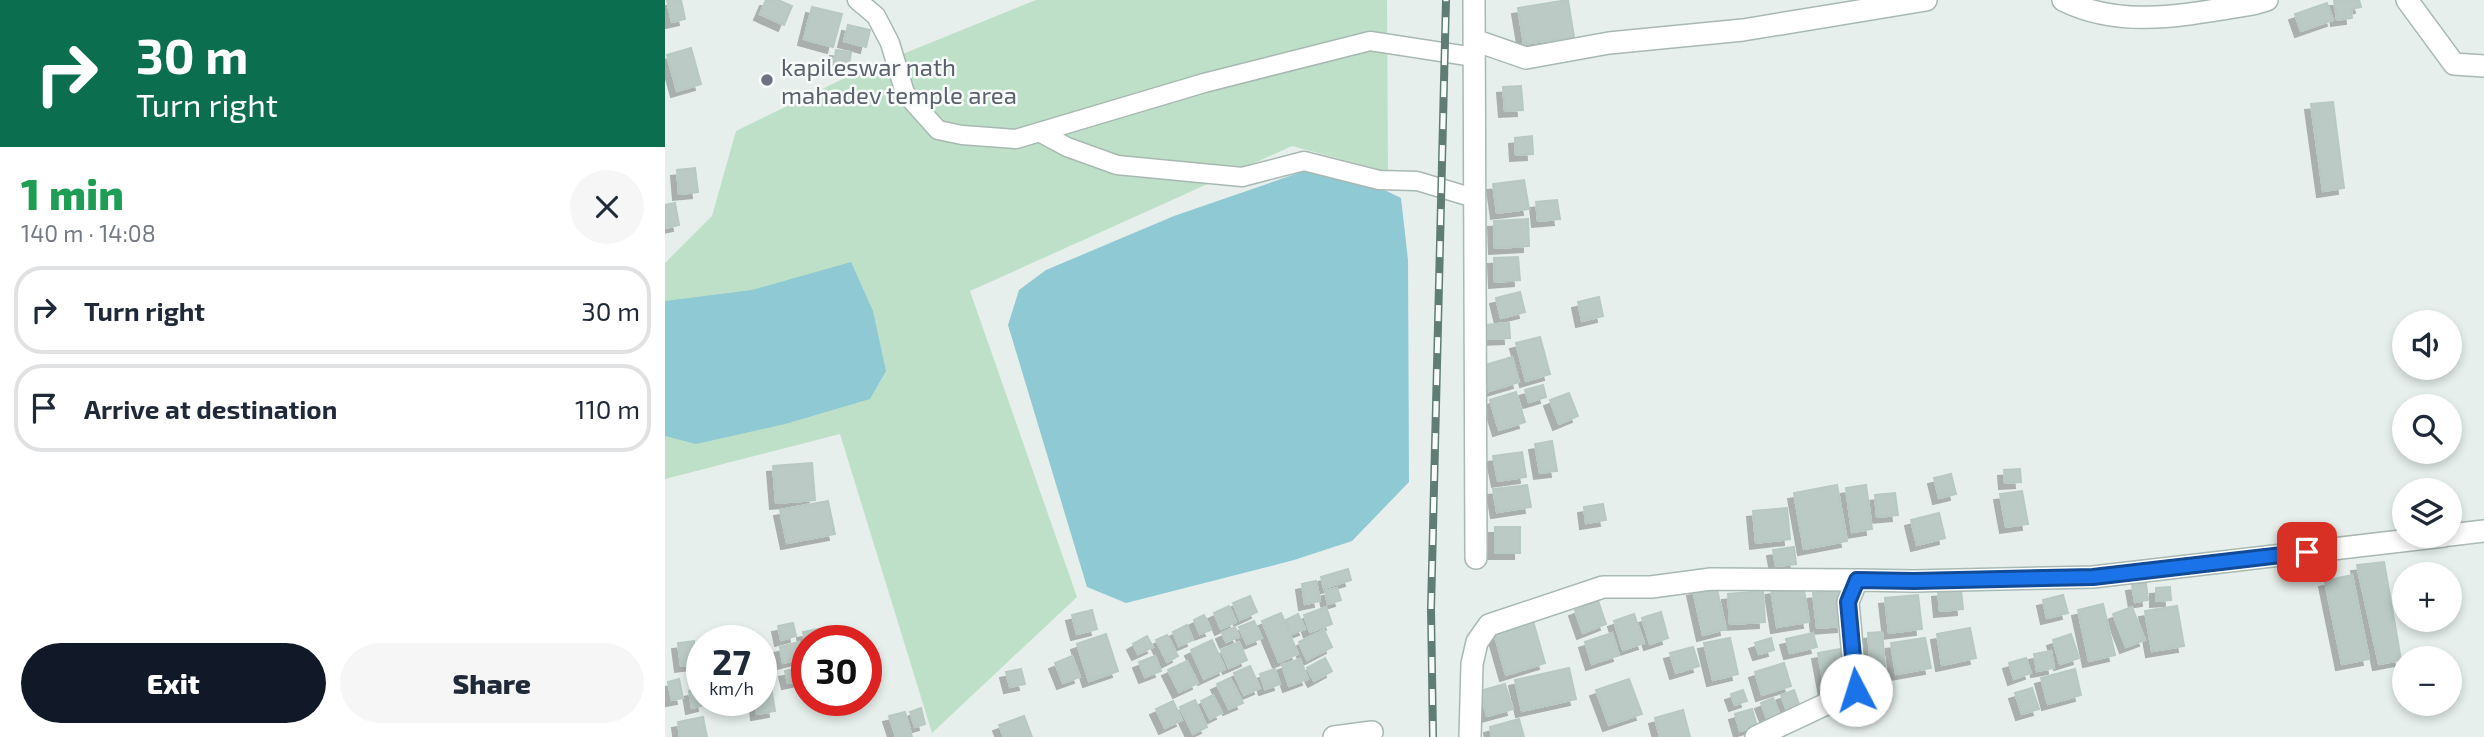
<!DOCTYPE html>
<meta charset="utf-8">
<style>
:root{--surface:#fff;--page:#f6f6f7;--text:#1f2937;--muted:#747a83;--line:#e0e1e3;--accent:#111827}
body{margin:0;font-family:"Exo 2",sans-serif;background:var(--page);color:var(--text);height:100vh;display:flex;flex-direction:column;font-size:26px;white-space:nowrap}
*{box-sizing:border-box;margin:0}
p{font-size:23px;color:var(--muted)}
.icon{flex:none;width:38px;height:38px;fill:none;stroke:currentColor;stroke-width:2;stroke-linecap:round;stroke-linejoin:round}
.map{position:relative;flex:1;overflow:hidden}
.panel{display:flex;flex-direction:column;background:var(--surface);width:665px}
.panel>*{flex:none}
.banner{background:#0b6e4f;color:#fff;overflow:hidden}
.controls{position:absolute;left:1727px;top:310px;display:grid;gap:14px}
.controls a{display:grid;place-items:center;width:70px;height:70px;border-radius:50%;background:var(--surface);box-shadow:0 4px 10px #0003;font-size:35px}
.speed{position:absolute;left:21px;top:625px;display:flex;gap:14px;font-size:35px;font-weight:700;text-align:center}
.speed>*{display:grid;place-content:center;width:91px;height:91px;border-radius:50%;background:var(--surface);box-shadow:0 4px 10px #0003;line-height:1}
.speed small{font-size:18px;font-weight:400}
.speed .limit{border:10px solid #d22;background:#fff;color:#111}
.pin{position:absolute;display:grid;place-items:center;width:60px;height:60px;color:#fff;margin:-30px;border-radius:14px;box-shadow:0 4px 10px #0006}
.me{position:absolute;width:77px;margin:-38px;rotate:355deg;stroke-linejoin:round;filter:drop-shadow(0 0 5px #0008)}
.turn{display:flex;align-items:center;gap:24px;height:147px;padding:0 21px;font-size:32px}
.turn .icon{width:91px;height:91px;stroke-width:2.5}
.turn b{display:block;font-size:49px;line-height:60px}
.round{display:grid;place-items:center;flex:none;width:74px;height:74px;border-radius:37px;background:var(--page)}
.summary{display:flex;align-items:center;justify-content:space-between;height:119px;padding:0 21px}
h1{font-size:42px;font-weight:800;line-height:52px;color:#1e9e55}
.button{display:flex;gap:14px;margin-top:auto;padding:14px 21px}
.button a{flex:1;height:80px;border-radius:42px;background:var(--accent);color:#fff;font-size:28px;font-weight:800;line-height:80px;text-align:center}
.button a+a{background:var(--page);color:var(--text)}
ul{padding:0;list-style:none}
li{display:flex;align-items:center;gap:21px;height:88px;margin:0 14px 10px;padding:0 7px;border:4px solid var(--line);border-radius:28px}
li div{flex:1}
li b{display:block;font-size:26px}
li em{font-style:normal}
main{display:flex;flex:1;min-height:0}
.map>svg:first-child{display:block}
.green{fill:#bfe0c8}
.water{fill:#8ec9d4}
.building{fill:#bbcac4;stroke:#b8c9c2;stroke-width:2;filter:url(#shadow)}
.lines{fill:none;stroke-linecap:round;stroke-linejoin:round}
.pedestrian-casing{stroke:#a8b8b2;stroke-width:21}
.minor-casing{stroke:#a8b8b2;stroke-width:24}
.pedestrian{stroke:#fff;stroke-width:18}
.minor{stroke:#fff;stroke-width:21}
.rail-casing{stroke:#5f7d75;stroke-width:8}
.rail{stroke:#f7fbf9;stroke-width:5;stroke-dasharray:16;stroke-linecap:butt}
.route-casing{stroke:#114b97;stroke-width:18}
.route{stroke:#1a73e8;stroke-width:12}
.worship-dot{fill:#6b7280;stroke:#f7fbf9;stroke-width:2.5}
.labels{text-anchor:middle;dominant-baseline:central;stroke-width:5;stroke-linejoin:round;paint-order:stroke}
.worship-label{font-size:24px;fill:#5b616d;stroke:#f7fbf9;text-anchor:start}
</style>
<main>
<section class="panel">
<div class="banner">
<div class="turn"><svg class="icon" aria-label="right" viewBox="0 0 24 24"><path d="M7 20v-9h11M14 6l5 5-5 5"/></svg><div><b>30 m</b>Turn right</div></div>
</div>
<div class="summary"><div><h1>1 min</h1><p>140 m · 14:08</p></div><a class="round"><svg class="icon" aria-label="close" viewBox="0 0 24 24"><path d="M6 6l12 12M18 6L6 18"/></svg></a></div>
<ul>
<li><svg class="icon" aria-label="right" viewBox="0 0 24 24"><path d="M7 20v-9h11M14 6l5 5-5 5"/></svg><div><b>Turn right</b></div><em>30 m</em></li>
<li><svg class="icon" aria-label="arrive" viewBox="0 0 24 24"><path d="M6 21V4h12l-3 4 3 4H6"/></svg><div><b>Arrive at destination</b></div><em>110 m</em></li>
</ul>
<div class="button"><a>Exit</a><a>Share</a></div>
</section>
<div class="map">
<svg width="1819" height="737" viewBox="0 0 1819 737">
<defs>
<filter id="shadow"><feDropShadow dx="-6" dy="6" stdDeviation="0" flood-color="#0004"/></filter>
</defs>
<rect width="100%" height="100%" fill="#e6efeb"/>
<path class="green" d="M 371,0 L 722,0 L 723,172 L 627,146 L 305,291 L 412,597 L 267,733 L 175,434 L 0,479 L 0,263 L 47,216 L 71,131 L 186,75 Z"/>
<path class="water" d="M 645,169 L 686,174 L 736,198 L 743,260 L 744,482 L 687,541 L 629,560 L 461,603 L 422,587 L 343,325 L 354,290 L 381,270 L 509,216 Z
M 186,262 L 208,311 L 221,371 L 205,399 L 120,424 L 31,444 L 0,436 L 0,301 L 87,290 Z"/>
<path class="building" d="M 2,0 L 16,0 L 20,19 L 7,22 Z
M 101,0 L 113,0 L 127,6 L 119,25 L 95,14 Z
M 903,0 L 909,37 L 859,44 L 853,8 Z
M 1669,0 L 1694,0 L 1696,7 L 1686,9 L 1687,18 L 1672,20 Z
M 1662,3 L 1668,20 L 1636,31 L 1630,14 Z
M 147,7 L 177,14 L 168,47 L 139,39 Z
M 183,25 L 205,30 L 201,47 L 179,41 Z
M 26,48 L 36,84 L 12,91 L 2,55 Z
M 171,50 L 186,52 L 184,65 L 169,63 Z
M 856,86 L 858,110 L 840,111 L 838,87 Z
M 1668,102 L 1679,188 L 1658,191 L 1646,104 Z
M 867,136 L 868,154 L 851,155 L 850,138 Z
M 30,168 L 33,192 L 14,194 L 12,170 Z
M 859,180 L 864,209 L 832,213 L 828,184 Z
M 892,200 L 895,219 L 873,221 L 871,202 Z
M 10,203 L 14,225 L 0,228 L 0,205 Z
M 863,219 L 864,246 L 830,248 L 829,221 Z
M 853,257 L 855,280 L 830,282 L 829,258 Z
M 855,292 L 860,312 L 836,318 L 831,298 Z
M 934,297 L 938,316 L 917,321 L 913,302 Z
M 844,323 L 845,338 L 822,339 L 820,325 Z
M 875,337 L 885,374 L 861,381 L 851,343 Z
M 847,357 L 854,382 L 824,391 L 817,366 Z
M 878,385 L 881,397 L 864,402 L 860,390 Z
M 851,392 L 860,422 L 834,430 L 825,400 Z
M 904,393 L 913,416 L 894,424 L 885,400 Z
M 887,441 L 892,471 L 875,473 L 870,444 Z
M 857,452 L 861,477 L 833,481 L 828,456 Z
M 147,463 L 150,500 L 111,503 L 108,466 Z
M 1355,469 L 1356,482 L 1340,483 L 1339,470 Z
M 1286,474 L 1291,494 L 1274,498 L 1269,478 Z
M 862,485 L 866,507 L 832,512 L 828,489 Z
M 1172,485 L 1182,541 L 1139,549 L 1129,493 Z
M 1201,485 L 1207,529 L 1187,532 L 1181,488 Z
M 1357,491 L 1363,524 L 1341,527 L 1335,494 Z
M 1230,493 L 1233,515 L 1212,517 L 1210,495 Z
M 163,501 L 170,534 L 122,543 L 115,510 Z
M 938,504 L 941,520 L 921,523 L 919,507 Z
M 1122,508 L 1125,539 L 1091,543 L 1088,511 Z
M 1274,513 L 1280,538 L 1252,545 L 1246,520 Z
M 830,527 L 855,527 L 855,553 L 830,553 Z
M 1129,547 L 1131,564 L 1111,566 L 1108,550 Z
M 1719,562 L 1736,660 L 1714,664 L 1692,565 Z
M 683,569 L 686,580 L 659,588 L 656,577 Z
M 1687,575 L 1704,659 L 1677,664 L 1660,581 Z
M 651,581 L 655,601 L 640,604 L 637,584 Z
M 1481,583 L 1483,600 L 1470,602 L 1467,585 Z
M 1138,584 L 1144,622 L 1112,627 L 1106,589 Z
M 1051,585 L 1061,629 L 1038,635 L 1028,590 Z
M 1505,587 L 1506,600 L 1491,601 L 1491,588 Z
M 672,588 L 676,600 L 663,604 L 660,591 Z
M 1296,589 L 1298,609 L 1275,611 L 1273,591 Z
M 1175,590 L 1178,626 L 1152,628 L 1148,593 Z
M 1098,591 L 1100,622 L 1065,624 L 1063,594 Z
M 1253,595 L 1257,629 L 1224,633 L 1220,598 Z
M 1398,595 L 1403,613 L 1382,618 L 1378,600 Z
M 585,596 L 592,612 L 575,620 L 568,603 Z
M 933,601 L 941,624 L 918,633 L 910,610 Z
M 1438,604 L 1450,655 L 1424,661 L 1413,610 Z
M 564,606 L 571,622 L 556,629 L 549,613 Z
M 1512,606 L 1519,646 L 1487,651 L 1480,611 Z
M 661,607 L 667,624 L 645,632 L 639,615 Z
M 1467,607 L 1480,640 L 1461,647 L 1448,614 Z
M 427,610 L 432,629 L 412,634 L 407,615 Z
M 996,612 L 1003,638 L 985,644 L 977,618 Z
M 616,613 L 633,654 L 614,662 L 597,621 Z
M 633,614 L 640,629 L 627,634 L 621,620 Z
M 969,614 L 979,643 L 958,650 L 949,621 Z
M 539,615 L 546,630 L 535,634 L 529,620 Z
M 589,621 L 597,638 L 582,644 L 574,627 Z
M 868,621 L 880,663 L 841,675 L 829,633 Z
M 128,623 L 131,636 L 116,640 L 113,626 Z
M 522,625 L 528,640 L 514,646 L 508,632 Z
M 570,627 L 574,637 L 561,642 L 557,633 Z
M 1305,628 L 1311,658 L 1277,665 L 1272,634 Z
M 154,629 L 156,640 L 142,640 L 142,651 L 138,632 Z
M 659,630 L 667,647 L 642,660 L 634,642 Z
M 1217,632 L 1220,666 L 1206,667 L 1203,633 Z
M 947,633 L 954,655 L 927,664 L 920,642 Z
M 1148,633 L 1152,647 L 1125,653 L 1121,639 Z
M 441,634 L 453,671 L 424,681 L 412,644 Z
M 1406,634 L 1414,658 L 1395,664 L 1388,640 Z
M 502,635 L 513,656 L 502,662 L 491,640 Z
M 482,636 L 488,647 L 473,654 L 468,644 Z
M 1065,638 L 1073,674 L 1048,680 L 1039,643 Z
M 1106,638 L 1109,650 L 1094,654 L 1090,643 Z
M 1260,638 L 1266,668 L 1231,674 L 1226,643 Z
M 547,640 L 560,669 L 539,679 L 526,650 Z
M 29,641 L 32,664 L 16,666 L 13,643 Z
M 134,642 L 137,658 L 118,663 L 115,647 Z
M 574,642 L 582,660 L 564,668 L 556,650 Z
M 1028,647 L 1034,666 L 1011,673 L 1005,653 Z
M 1176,649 L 1183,686 L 1160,690 L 1153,653 Z
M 1386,651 L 1389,668 L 1372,671 L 1369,654 Z
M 407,656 L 415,677 L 398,683 L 390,663 Z
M 490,656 L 496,671 L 480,677 L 474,662 Z
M 660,658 L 667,671 L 649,681 L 642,668 Z
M 1361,658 L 1366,673 L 1349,679 L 1344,663 Z
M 635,659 L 643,679 L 624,686 L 617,665 Z
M 522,661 L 533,683 L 514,692 L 503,670 Z
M 1119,663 L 1126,686 L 1097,695 L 1090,672 Z
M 142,666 L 142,679 L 123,683 L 120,671 Z
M 585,666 L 595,688 L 579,695 L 569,673 Z
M 904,668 L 911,699 L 857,711 L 850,680 Z
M 356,669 L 360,684 L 345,687 L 341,672 Z
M 610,669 L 615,684 L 600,689 L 595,674 Z
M 1410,669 L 1416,695 L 1383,704 L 1376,678 Z
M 565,678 L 578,703 L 564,709 L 552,684 Z
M 14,679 L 18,698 L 7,700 L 3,682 Z
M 964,679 L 977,714 L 944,725 L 931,690 Z
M 840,684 L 848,709 L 822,716 L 815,691 Z
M 106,687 L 110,711 L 92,714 L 91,700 L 96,700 L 96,689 Z
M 1367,688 L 1374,709 L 1357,714 L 1350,693 Z
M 36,689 L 39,705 L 27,708 L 24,691 Z
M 1078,690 L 1082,701 L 1070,705 L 1066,694 Z
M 1129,690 L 1135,707 L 1122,711 L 1116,695 Z
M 548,695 L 557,713 L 545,719 L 536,701 Z
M 1108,698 L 1115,715 L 1103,721 L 1096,703 Z
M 530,700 L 542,727 L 528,734 L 515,707 Z
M 508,701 L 517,720 L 500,728 L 491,709 Z
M 256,708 L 260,724 L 250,727 L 245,712 Z
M 1087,709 L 1092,726 L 1075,731 L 1070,714 Z
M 1018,710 L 1025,737 L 995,737 L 990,718 Z
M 240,712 L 247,737 L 231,737 L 224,716 Z
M 359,716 L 367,737 L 339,737 L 334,725 Z
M 38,717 L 42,737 L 15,737 L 13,722 Z
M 854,719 L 859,737 L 827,737 L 825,727 Z"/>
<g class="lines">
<defs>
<path id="pedestrian" d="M 192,0 L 211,16 L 225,43 L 240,93 L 273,130 L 297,135 L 351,139 L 539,83 L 705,41 L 809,57
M 376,133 L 402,147 L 452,165 L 577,177 L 639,161 L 714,180 L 752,181 L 809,198"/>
<path id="minor" d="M 809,0 L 811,558
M 1398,0 C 1458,30 1524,14 1588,4 L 1602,0
M 1742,0 L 1789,64 L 1819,66
M 809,40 L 861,58 L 944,43 L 1078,30 L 1261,0
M 1785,535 L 1819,531
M 669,737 L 707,732
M 805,737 L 807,664 L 812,642 L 824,625 L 938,587 L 986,587 L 1046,579 L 1192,580
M 1091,737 L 1191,690 L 1183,602 L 1192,580 L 1249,581 L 1428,577 L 1779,536"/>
</defs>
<use href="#pedestrian" class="pedestrian-casing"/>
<use href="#minor" class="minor-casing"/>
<use href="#pedestrian" class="pedestrian"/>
<use href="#minor" class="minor"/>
<defs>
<path id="rail" d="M 768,737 L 766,609 L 781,0"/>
</defs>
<use href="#rail" class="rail-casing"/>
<use href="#rail" class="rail"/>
</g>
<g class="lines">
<defs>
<path id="route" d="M 1191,690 L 1183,602 L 1192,580 L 1249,581 L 1428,577 L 1642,552"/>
</defs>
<use href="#route" class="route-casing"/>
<use href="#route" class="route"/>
</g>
<circle class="worship-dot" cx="102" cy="80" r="7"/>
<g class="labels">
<g class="worship-label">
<text x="116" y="66">kapileswar nath<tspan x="116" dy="28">mahadev temple area</tspan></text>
</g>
</g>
</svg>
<div class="controls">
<a><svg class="icon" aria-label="sound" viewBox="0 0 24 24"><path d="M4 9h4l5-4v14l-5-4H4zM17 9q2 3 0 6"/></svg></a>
<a><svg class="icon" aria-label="search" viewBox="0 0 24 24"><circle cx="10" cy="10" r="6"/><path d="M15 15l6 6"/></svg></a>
<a><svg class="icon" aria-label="layers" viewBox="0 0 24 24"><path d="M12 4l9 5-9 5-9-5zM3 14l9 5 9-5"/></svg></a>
<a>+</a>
<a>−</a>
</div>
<div class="speed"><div>27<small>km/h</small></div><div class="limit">30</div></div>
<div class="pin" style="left:1642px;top:552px;background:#d93025"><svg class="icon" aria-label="arrive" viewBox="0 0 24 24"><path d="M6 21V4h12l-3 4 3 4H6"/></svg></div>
<svg class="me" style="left:1191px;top:690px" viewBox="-20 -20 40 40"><circle r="19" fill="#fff"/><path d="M0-13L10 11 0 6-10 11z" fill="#1a73e8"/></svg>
</div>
</main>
